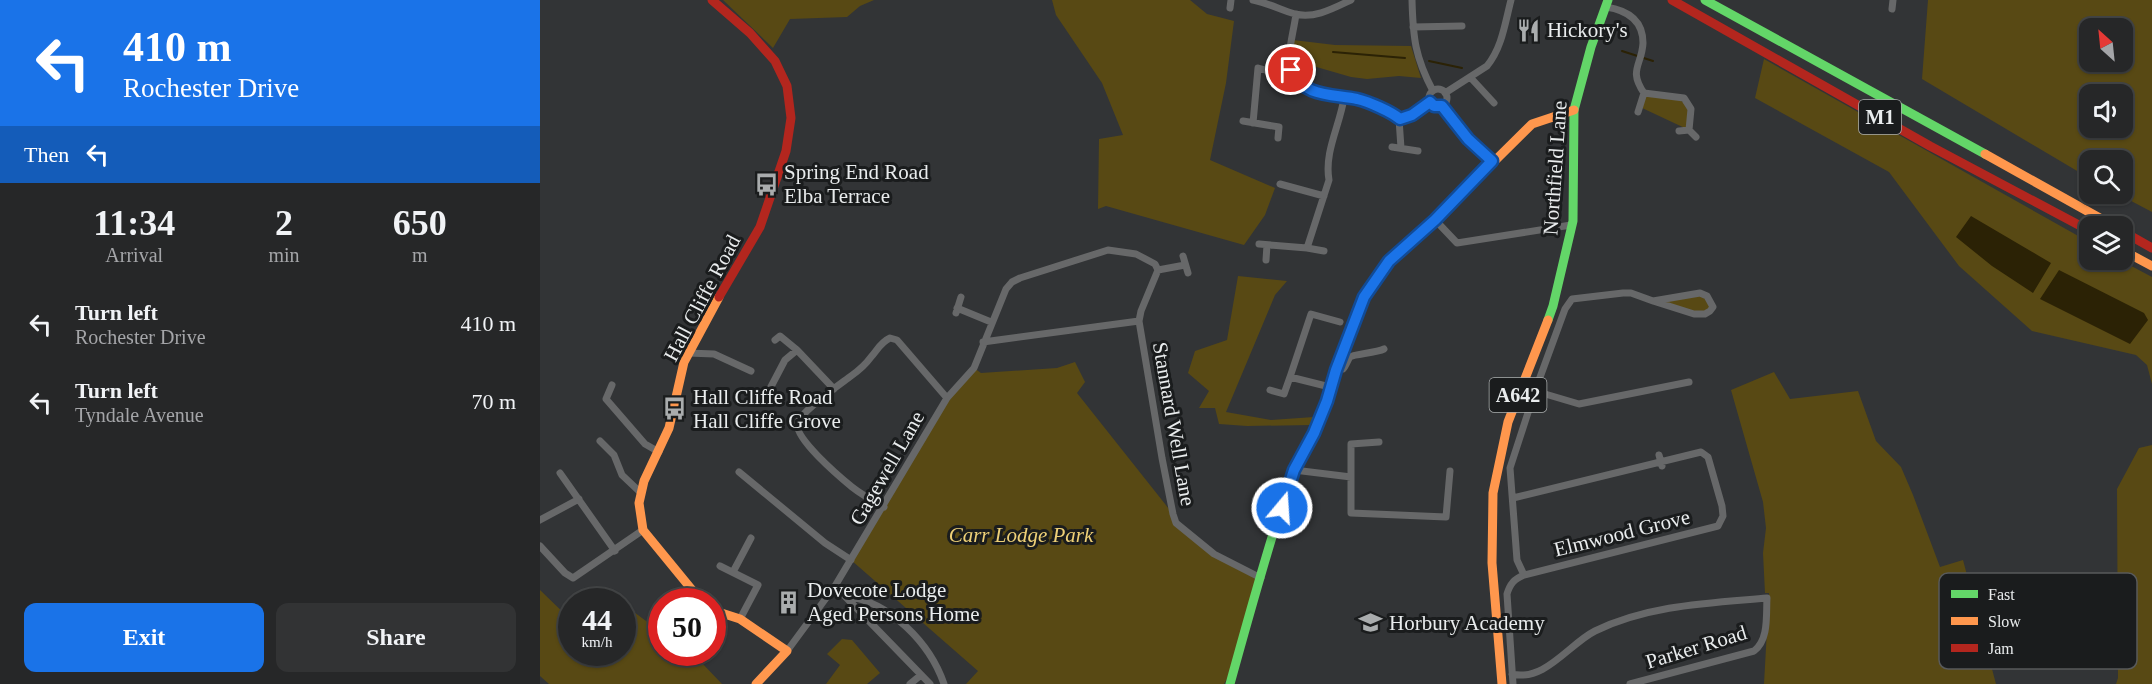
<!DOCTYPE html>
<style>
:root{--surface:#262728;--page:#323334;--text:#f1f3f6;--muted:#a4a5a8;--line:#424445;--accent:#1a73e8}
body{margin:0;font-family:"Times New Roman",serif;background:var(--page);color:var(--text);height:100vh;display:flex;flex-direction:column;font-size:22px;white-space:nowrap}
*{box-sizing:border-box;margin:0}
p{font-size:20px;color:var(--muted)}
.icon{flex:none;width:33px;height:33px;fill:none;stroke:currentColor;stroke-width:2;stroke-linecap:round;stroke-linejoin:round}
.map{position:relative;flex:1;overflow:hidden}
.drawer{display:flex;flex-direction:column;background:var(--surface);width:540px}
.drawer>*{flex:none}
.guide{background:#1a73e8;color:#fff;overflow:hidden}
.needle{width:39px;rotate:333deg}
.buttons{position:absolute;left:1539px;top:18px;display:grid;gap:12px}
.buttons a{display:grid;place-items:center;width:54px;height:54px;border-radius:12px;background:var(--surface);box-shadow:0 2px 4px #0004,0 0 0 2px var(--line);font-size:30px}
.speed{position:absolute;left:18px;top:588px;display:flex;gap:12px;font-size:30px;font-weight:700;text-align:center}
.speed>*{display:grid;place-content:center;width:78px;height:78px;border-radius:50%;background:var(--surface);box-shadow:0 2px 4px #0004,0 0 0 2px var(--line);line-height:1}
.speed small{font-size:15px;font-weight:400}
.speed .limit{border:9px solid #d22;background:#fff;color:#111}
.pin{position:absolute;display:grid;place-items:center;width:51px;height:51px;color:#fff;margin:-26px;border:3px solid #fff;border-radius:50%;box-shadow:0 2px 6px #0007}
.me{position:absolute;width:66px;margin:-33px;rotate:18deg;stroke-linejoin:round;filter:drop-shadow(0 0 4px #0008)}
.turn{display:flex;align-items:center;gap:21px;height:126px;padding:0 24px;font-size:27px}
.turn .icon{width:78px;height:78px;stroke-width:2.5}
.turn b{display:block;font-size:42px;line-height:51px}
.then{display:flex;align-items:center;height:57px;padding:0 24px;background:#0003;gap:12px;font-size:22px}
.eta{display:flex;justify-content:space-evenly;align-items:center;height:102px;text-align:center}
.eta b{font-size:36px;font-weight:700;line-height:42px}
.action{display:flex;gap:12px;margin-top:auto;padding:12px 24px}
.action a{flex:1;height:69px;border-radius:12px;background:var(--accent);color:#fff;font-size:24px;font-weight:700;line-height:69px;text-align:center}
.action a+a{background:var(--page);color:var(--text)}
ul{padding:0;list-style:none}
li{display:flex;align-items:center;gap:18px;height:78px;padding:0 24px}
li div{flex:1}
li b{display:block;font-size:22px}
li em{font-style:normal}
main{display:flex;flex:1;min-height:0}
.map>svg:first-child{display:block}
.green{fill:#584914;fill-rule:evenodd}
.water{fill:#2b2205}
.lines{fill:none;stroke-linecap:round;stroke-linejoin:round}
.stream{stroke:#2b2205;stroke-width:2}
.street{stroke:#676869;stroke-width:7}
.fast{stroke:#63d668;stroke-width:9}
.slow{stroke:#ff974d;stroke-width:9}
.jam{stroke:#b3261e;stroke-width:9}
.route-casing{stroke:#114b97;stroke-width:15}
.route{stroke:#1a73e8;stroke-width:10}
.labels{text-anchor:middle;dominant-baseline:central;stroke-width:6;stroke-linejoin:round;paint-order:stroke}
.shield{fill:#1a1c1d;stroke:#abaeaf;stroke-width:1.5}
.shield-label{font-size:20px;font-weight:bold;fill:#e9eced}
.poi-label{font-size:21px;fill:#e9eced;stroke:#1a1c1d;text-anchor:start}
.street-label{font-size:21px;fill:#e9eced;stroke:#1a1c1d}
.park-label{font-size:21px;font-style:italic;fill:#eed077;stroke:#1a1c1d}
.key{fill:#1a1c1d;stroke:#585a5b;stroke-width:1.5}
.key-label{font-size:16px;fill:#e9eced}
</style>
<main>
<section class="drawer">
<div class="guide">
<div class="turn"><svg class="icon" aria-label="left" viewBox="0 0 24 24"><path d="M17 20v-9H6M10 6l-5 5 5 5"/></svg><div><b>410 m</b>Rochester Drive</div></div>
<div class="then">Then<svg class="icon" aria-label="left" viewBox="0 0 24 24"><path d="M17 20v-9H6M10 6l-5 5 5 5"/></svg></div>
</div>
<div class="eta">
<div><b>11:34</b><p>Arrival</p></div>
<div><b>2</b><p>min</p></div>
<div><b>650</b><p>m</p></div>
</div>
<ul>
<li><svg class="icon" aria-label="left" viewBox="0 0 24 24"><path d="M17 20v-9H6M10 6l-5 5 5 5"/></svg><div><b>Turn left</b><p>Rochester Drive</p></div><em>410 m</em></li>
<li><svg class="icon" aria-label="left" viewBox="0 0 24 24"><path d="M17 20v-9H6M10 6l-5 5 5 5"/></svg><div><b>Turn left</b><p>Tyndale Avenue</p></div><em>70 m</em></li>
</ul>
<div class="action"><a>Exit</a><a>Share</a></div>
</section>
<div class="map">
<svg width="1612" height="684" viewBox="0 0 1612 684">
<rect width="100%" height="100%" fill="#323436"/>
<path class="green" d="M 183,0 L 334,0 L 320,6 L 307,17 L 250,19 L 233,48 Z
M 512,0 L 650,0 L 667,14 L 694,21 L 686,83 L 670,160 L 735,188 L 725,215 L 704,245 L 566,206 L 558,209 L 559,139 L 583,135 L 562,83 L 516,15 Z
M 1388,0 L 1612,0 L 1612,212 L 1578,194 L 1582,194 L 1582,160 L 1550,160 L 1549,178 L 1382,79 ZM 1550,28 L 1582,28 L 1582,62 L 1550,62 ZM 1550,94 L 1582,94 L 1582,128 L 1550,128 Z
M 753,40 L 795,45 L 871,46 L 881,78 L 859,76 L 827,79 L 811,77 L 773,66 L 751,70 Z
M 1224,59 L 1549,242 L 1550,260 L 1580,260 L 1612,277 L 1612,384 L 1607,365 L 1596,355 L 1492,331 L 1419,266 L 1349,172 L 1215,98 Z
M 1104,93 L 1127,97 L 1148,103 L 1149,130 L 1100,107 Z
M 698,276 L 747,281 L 735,295 L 686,412 L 731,420 L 774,417 L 771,425 L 707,426 L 679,424 L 675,408 L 659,408 L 669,391 L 648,373 L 655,351 L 687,340 Z
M 1160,293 L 1173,307 L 1165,314 L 1113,301 Z
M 535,362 L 545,382 L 537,393 L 633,514 C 644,543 694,564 721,578 L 696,662 L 684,684 L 426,684 L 438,671 L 311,560 L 389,426 L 434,368 L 441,373 L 517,368 Z
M 1234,372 L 1250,399 L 1318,391 L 1336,441 L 1361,467 L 1373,495 L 1400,567 L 1423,560 L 1456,684 L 1224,684 L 1229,593 L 1225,593 L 1223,553 L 1226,528 L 1223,502 L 1191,390 Z
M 1612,445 L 1612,684 L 1576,684 L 1578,678 L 1577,489 L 1599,448 Z
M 0,590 L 31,620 L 32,652 L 82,652 L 83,604 L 121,632 L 122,652 L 149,653 L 160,661 L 182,684 L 9,684 L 0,676 Z
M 302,639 L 312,640 L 340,673 L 327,684 L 286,684 L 300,665 L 287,654 Z"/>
<path class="water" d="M 1431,216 L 1511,263 L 1493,293 L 1452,266 L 1416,237 Z
M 1519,270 L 1604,313 L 1608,320 L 1590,344 L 1500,299 Z"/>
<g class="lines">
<path class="stream" d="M 1082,51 L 1113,61
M 793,52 L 865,58
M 889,61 L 922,68"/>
<path class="street" d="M 713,0 C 728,3 741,10 755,14 C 775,19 794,8 811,0
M 872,0 C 873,38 875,57 893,91
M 1066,7 C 1086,10 1103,19 1103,43 C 1102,65 1088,70 1104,93 L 1144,98 L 1151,109 L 1149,130
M 690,8 L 691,0
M 1352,9 L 1353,0
M 756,14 C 754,30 748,49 749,65 C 752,97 796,94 818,100 C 831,103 850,111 859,119 L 872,115 L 890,102
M 873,27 L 922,26
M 930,77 L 954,103
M889 98a9 9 0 1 1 18 0a9 9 0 1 1-18 0Z
M 905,93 L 947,66 C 962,48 965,23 971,0
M 902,106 L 928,139 L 952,161
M 1098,112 L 1104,93
M 859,119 L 861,148
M 703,121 L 739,127 L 738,138
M 713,123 L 718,68 L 732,72 L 749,66
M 1139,131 L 1149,130 L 1156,137
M 852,147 L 878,151
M 740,184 L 784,196
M 899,224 L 917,243 L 1031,225
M 719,244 L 767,248
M 784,251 L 767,248 L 789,180 C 784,152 800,125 804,98
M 643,256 L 648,273
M 726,260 L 727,245
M 618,270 L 645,265
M 417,308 L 451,322
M 416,313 L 421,297
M 235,340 L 240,336 L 257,350 L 294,389
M 443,342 L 599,321
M 148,353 L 174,354 L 211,371
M 796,370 L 803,369 C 806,366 808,359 810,357 C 813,354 836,353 844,349
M 750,377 L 771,314 L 800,322
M 72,385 L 66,399 L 105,444 L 119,452
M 730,390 L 744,394 L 750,377 L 790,387
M 995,391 L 1039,404 L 1149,382
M 224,400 L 245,360 L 257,350
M 60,441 L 74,455 L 82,475 L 101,493
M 839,442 L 811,444 L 811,513 L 906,517 L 910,471
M 1119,455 L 1122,466
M 754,470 L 811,477
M 199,472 L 285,543 L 311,560
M 20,473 L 75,551
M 973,498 L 1161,452 L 1168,457 L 1182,506 L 1183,516 L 1178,526 L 984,575
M 344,507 C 333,501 322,495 312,487 C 301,478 251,436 258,422 C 264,409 299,385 311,376 C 318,371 326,364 331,357 C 338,349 341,342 350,338 L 357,340 L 407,398
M 0,520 L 39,499
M 0,546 L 25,573 L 33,578 L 103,530
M 180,566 L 218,585 L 200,619
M 193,572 L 211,538
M 295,586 L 390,684
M 306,596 C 350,602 390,643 404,684
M 247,651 L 295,586 L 407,398 L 434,368 L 466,289 L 472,282 L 480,278 L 568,250 L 596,254 L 615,264 L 618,270 L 601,311 L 599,321 L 622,458 L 633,514 L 636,523 L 674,554 L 721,578
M 972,674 C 1005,682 1029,644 1055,631 C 1108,605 1169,603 1227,598 C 1226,615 1229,640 1214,651 L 1090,684
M 370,684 L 381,675
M 973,684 L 967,594 C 970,584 974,579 984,575 L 977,560 L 970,468 L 995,391 L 1025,309 L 1032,299 L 1083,293 L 1091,293 L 1113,301 L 1160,293 L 1167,296 L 1173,307 L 1170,311 L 1165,314 L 1154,314 L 1113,301"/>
<path class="fast" d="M 1165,0 L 1445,154
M 1008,320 L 1013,306 L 1033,221 L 1034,110 L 1051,47 L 1068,0
M 690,684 C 705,630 720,575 737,521 C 743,504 747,486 754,469 C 764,447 777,426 786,403 C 809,344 815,291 865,247"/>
<path class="slow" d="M 1445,154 L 1574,226
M 865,247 L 895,220 L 992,124 L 1034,110
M 1582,250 L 1612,266
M 162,602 L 103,530 L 99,503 L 104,481 L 129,428 L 144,362 L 179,297
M 172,610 L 200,619 L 247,651 L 216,684
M 962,684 L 952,563 L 953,493 L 968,422 L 1008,320"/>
<path class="jam" d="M 172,0 L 210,33 L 235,61 L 247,86 L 251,118 L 246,151 L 220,227 L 179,297
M 1132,0 L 1390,146 L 1550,231
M 1582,231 L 1612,248"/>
</g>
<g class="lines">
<defs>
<path id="route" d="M 742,508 L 754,470 L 774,433 L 787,401 L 796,370 L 824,297 L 849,261 L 895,220 L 952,161 L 928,139 L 902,106 L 894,106 L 890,102 L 872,115 L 860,119 C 850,111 829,102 817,99 C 792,94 763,97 751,70"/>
</defs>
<use href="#route" class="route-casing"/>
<use href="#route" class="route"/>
</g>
<defs>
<symbol id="restaurant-bare" viewBox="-9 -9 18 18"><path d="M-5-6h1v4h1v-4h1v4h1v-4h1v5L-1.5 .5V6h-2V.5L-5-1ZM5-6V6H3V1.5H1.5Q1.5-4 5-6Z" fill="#a9acad" stroke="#1a1c1d" stroke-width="2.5" paint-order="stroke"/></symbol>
<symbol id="bus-bare" viewBox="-9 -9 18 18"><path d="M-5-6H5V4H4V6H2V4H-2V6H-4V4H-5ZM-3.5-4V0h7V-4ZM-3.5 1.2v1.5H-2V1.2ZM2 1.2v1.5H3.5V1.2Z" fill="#a9acad" stroke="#1a1c1d" stroke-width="2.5" paint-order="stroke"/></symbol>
<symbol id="building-bare" viewBox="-9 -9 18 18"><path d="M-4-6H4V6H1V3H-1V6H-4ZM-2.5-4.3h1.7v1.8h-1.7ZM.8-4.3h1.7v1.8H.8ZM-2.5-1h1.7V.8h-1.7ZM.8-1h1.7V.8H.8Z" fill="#a9acad" stroke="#1a1c1d" stroke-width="2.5" paint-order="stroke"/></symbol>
<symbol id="school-bare" viewBox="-9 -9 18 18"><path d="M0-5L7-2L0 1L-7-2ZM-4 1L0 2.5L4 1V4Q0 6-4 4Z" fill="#a9acad" stroke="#1a1c1d" stroke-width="2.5" paint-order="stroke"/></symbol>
</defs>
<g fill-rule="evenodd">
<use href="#restaurant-bare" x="972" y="14" width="33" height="33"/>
<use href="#bus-bare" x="210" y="168" width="33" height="33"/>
<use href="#bus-bare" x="118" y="392" width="33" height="33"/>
<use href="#building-bare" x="232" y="586" width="33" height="33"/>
<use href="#school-bare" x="814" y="606" width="33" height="33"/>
</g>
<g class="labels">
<g class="shield">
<rect x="1319" y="100" width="42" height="34" rx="4.5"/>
<rect x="949.5" y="378" width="57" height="34" rx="4.5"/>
</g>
<g class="shield-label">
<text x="1340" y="117">M1</text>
<text x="978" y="395">A642</text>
</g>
<g class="poi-label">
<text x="1007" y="30">Hickory's</text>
<text x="244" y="172">Spring End Road<tspan x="244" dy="24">Elba Terrace</tspan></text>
<text x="153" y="397">Hall Cliffe Road<tspan x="153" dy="24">Hall Cliffe Grove</tspan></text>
<text x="267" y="590">Dovecote Lodge<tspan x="267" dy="24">Aged Persons Home</tspan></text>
<text x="849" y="623">Horbury Academy</text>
</g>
<g class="street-label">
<text transform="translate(1015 168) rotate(-86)">Northfield Lane</text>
<text transform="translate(162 298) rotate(-62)">Hall Cliffe Road</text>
<text transform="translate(634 424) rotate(80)">Stannard Well Lane</text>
<text transform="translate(347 468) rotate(-60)">Gagewell Lane</text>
<text transform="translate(1082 533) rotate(-14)">Elmwood Grove</text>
<text transform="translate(1156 647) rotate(-17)">Parker Road</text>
</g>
<g class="park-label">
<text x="481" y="535">Carr Lodge Park</text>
</g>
</g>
<rect x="1399" y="573" width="198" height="96" rx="9" class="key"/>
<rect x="1411" y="590" width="27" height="8" fill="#63d668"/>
<rect x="1411" y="617" width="27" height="8" fill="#ff974d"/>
<rect x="1411" y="644" width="27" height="8" fill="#b3261e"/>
<g class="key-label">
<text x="1448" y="600">Fast</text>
<text x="1448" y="627">Slow</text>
<text x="1448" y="654">Jam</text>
</g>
</svg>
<div class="buttons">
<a><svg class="needle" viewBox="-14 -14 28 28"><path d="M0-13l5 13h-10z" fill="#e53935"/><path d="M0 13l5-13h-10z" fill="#a4a5a8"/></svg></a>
<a><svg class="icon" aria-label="sound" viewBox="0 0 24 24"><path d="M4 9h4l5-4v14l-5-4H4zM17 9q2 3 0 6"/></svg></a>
<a><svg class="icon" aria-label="search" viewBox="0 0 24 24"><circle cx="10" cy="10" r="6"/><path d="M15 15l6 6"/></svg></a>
<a><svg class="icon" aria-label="layers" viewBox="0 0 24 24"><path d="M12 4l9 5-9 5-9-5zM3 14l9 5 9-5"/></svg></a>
</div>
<div class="speed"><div>44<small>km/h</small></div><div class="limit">50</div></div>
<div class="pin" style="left:751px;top:70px;background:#d93025"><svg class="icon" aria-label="arrive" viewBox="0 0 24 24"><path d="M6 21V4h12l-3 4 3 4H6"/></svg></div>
<svg class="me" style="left:742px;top:508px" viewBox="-20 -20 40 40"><circle r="17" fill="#1a73e8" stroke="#fff" stroke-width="3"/><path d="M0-11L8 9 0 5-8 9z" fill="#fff"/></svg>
</div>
</main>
